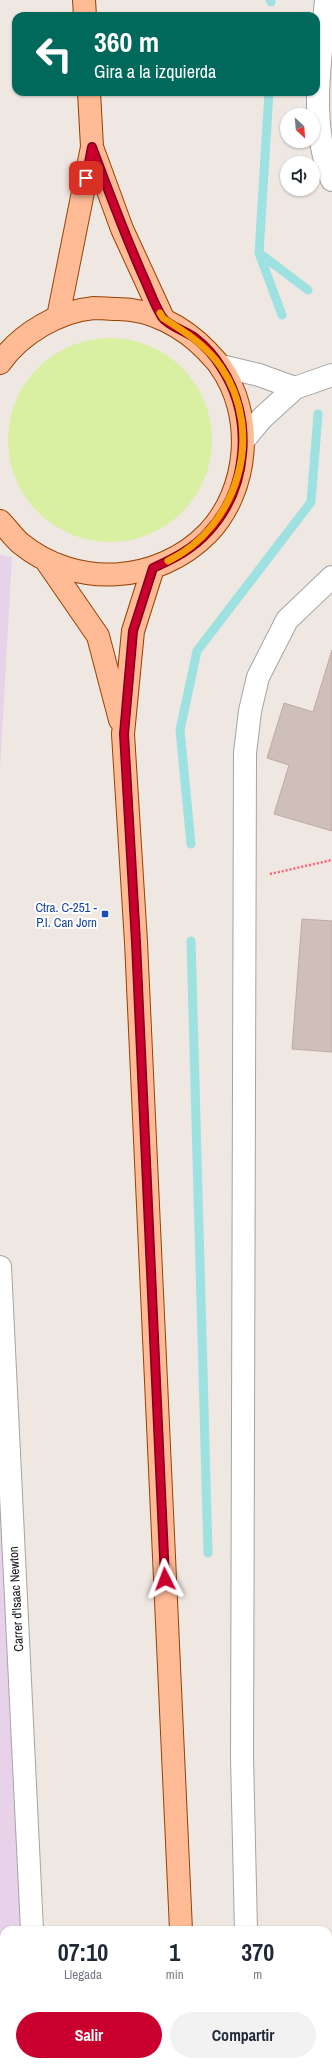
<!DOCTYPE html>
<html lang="es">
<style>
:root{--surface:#fff;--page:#f2f2f3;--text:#1f2937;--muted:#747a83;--accent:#c9002d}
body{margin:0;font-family:"Archivo Narrow",sans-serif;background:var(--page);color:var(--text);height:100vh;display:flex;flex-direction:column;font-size:15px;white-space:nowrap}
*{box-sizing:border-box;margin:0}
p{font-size:13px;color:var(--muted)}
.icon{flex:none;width:22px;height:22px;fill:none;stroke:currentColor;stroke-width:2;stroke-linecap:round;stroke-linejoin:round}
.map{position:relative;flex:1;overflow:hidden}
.sheet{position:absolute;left:0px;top:1926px;width:332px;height:140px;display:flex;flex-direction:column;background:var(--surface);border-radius:12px 12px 0 0;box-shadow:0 1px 3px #0004}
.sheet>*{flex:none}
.banner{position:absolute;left:12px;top:12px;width:308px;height:84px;border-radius:12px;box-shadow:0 1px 3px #0004;background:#00695c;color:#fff;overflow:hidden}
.needle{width:26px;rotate:154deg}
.fabs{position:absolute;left:280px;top:108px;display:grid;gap:8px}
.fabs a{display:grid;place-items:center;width:40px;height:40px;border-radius:50%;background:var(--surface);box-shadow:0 1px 3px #0004;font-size:20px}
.pin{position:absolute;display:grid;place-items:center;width:34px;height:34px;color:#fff;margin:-17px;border-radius:8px;box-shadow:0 2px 6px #0006}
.me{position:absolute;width:44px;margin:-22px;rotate:357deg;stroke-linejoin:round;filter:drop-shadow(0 0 3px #0008)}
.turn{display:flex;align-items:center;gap:14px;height:84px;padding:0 16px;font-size:18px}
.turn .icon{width:52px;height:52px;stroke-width:2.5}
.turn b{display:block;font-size:28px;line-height:34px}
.eta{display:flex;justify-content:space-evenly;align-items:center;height:68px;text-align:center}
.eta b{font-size:24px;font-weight:800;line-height:28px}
.primary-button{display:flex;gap:8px;margin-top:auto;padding:8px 16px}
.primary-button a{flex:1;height:46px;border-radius:24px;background:var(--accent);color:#fff;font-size:16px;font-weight:800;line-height:46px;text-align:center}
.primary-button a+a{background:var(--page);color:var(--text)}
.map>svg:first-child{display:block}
.industrial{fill:#e8d2e9}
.grass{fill:#d9efa2}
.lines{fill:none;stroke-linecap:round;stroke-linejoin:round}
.stream{stroke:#9de1e1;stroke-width:9}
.building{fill:#cfbfba;stroke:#c2a9a2}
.minor-casing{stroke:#a4a4a4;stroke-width:24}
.major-casing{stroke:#954200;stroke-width:24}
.path{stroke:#ff6275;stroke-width:2.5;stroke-dasharray:2 2;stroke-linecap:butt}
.minor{stroke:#fff;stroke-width:22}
.major{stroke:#ffba96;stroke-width:22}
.route-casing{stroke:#83001d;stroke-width:10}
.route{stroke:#c9002d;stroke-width:7}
.slow{stroke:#f59e0b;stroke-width:7}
.transit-dot{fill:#1a4fb4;stroke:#fff;stroke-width:1.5}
.labels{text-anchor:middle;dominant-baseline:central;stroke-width:4;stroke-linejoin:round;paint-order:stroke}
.transit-label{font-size:13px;fill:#164399;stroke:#fff;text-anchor:end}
.street-label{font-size:13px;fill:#1d1d1d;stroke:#fff}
</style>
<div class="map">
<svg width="332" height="2066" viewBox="0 0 332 2066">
<rect width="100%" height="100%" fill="#efe7e1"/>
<path class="industrial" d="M 0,555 L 12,557 L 0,770 Z
M 0,1282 L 29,1930 L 4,1930 L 4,2062 L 35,2062 L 35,2066 L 0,2066 Z"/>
<path class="grass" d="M8 440a102 102 0 1 1 204 0a102 102 0 1 1-204 0Z"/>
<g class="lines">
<path class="stream" d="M 270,0 L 271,2
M 269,92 L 259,253 L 282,315
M 259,253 L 308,290
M 191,844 L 180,730 L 197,651 L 311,502 L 318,414
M 191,941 L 208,1553"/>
</g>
<path class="building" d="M 332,650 L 332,831 L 274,814 L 289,765 L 267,758 L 284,703 L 313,712 Z
M 302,919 L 332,921 L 332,1052 L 292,1049 Z"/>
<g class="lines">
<defs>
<path id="minor" d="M 326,0 C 321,58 308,124 332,180
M 221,366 L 259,375 L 295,388
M 243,441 L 262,418 L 295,388 L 332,375
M 0,1267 L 32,1930
M 246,1930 L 242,1757 L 245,753 L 250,711 L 258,677 L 287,620 L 332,577
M 39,2062 L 39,2066
M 249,2062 L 249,2066"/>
<path id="major" d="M 84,0 L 85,16
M 92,147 L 122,229 L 163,318
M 58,317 L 92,147 L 89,92
M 0,363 C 20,334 59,311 94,308 C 102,308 110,309 118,309 C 151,309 184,327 207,351 C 211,356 217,361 220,366 C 255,415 249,490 208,533 C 158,584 76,589 20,543 C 13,537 7,528 0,521
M 47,562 L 98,636 L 120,720
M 153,568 L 133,631 L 123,734 L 136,942 L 181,1930
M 188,2062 L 188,2066"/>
</defs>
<use href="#minor" class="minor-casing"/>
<use href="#major" class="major-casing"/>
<path class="path" d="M 270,874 L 332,860"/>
<use href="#minor" class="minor"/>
<use href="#major" class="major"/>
</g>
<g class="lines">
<defs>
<path id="route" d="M 86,178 L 92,147 C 108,190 124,233 143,276 C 149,289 154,304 162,317 C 168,326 186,331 195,338 C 204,345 215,357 221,367 C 254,417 249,488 208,532 C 193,549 173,559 153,568 L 133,631 L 124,734 L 136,942 L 165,1579"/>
</defs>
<use href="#route" class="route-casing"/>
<use href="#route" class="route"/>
<path class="slow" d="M 160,313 L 163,318 C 185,332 206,345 221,367 C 266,433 238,527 168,561"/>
</g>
<rect class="transit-dot" x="101" y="910" width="8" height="8" rx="2"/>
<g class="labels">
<g class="transit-label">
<text x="97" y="907">Ctra. C-251 -<tspan x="97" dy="15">P.I. Can Jorn</tspan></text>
</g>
<g class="street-label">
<text transform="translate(16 1599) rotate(-93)">Carrer d'Isaac Newton</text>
</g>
</g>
</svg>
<div class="fabs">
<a><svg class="needle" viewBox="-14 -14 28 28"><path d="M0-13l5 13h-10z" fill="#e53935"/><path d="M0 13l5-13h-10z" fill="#747a83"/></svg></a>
<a><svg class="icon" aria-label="sound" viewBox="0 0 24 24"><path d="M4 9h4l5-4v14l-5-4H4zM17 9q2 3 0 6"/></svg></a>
</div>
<div class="pin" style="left:86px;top:178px;background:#d93025"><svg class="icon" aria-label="arrive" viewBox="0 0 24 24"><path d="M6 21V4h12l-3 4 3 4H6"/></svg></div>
<svg class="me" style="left:165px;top:1579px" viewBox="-20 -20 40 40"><path d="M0-17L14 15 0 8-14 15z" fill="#c9002d" stroke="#fff" stroke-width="4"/></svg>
<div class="banner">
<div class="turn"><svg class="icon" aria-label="left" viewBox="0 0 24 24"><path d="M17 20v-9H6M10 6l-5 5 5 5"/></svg><div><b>360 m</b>Gira a la izquierda</div></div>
</div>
<section class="sheet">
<div class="eta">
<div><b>07:10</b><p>Llegada</p></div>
<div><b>1</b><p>min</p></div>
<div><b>370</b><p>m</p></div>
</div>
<div class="primary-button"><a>Salir</a><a>Compartir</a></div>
</section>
</div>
